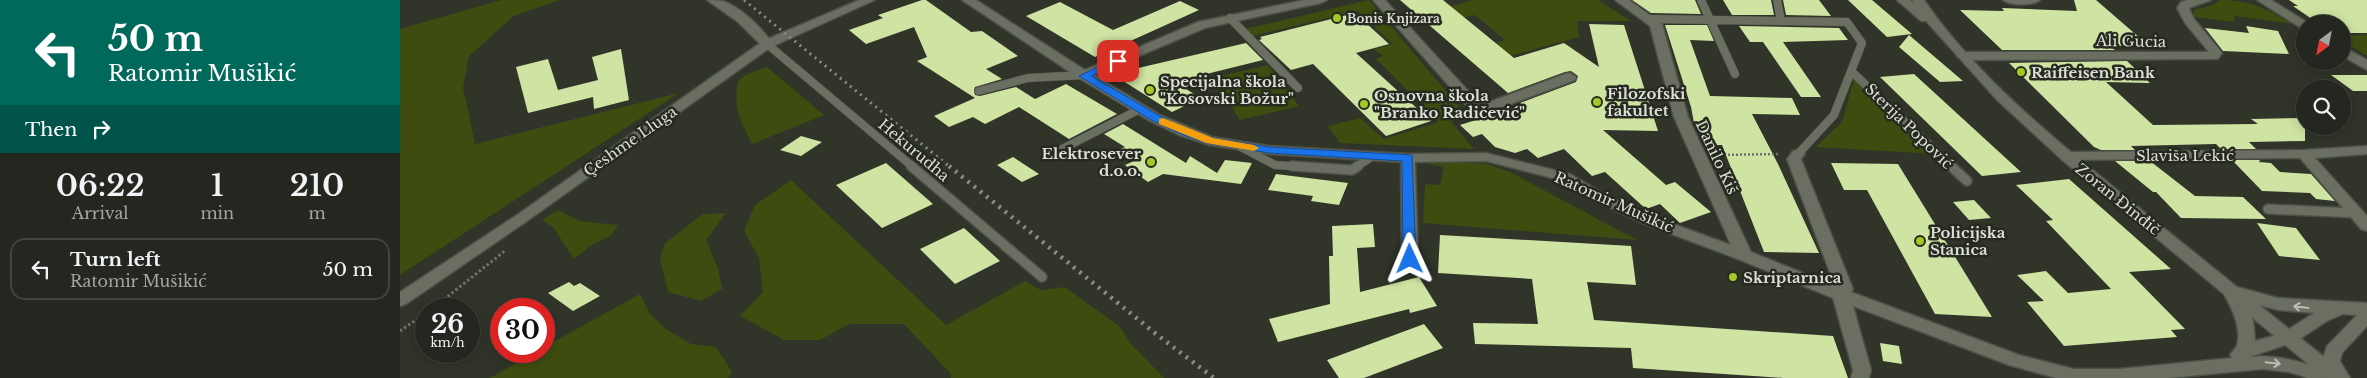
<!DOCTYPE html>
<meta charset="utf-8">
<style>
:root{--surface:#24271f;--page:#30332c;--text:#f1f3f6;--muted:#a3a5a4;--line:#41443d}
body{margin:0;font-family:"Libre Baskerville",serif;background:var(--page);color:var(--text);height:100vh;display:flex;flex-direction:column;font-size:19px;white-space:nowrap}
*{box-sizing:border-box;margin:0}
p{font-size:16px;color:var(--muted)}
.icon{flex:none;width:28px;height:28px;fill:none;stroke:currentColor;stroke-width:2;stroke-linecap:round;stroke-linejoin:round}
.map{position:relative;flex:1;overflow:hidden}
.details{display:flex;flex-direction:column;background:var(--surface);width:400px}
.details>*{flex:none}
.guide{background:#00695c;color:#fff;overflow:hidden}
.needle{width:32px;rotate:212deg}
.fabs{position:absolute;left:1896px;top:15px;display:grid;gap:10px}
.fabs a{display:grid;place-items:center;width:55px;height:55px;border-radius:50%;background:var(--surface);box-shadow:0 2px 12px #0003,0 0 0 1px var(--line);font-size:25px}
.speed{position:absolute;left:15px;top:298px;display:flex;gap:10px;font-size:25px;font-weight:700;text-align:center}
.speed>*{display:grid;place-content:center;width:65px;height:65px;border-radius:50%;background:var(--surface);box-shadow:0 2px 12px #0003,0 0 0 1px var(--line);line-height:1}
.speed small{font-size:12px;font-weight:400}
.speed .limit{border:8px solid #d22;background:#fff;color:#111}
.pin{position:absolute;display:grid;place-items:center;width:42px;height:42px;color:#fff;margin:-21px;border-radius:10px;box-shadow:0 2px 8px #0006}
.me{position:absolute;width:55px;margin:-28px;rotate:359deg;stroke-linejoin:round;filter:drop-shadow(0 0 4px #0008)}
.turn{display:flex;align-items:center;gap:18px;height:105px;padding:0 25px;font-size:22px}
.turn .icon{width:65px;height:65px;stroke-width:2.5}
.turn b{display:block;font-size:35px;line-height:42px}
.then{display:flex;align-items:center;height:48px;padding:0 25px;background:#0003;gap:10px;font-size:19px}
.eta{display:flex;justify-content:space-evenly;align-items:center;height:85px;text-align:center}
.eta b{font-size:30px;font-weight:600;line-height:35px}
ul{padding:0;list-style:none}
li{display:flex;align-items:center;gap:15px;height:62px;margin:0 10px 8px;padding:0 15px;border:2px solid var(--line);border-radius:15px}
li div{flex:1}
li b{display:block;font-size:19px}
li em{font-style:normal}
main{display:flex;flex:1;min-height:0}
.map>svg:first-child{display:block}
.green{fill:#3e4d0f}
.building{fill:#cfe3a2}
.lines{fill:none;stroke-linecap:round;stroke-linejoin:round}
.service-far1-casing{stroke:#4b4f45;stroke-width:9}
.service-casing{stroke:#4b4f45;stroke-width:12}
.minor-casing{stroke:#4b4f45;stroke-width:3}
.secondary-casing{stroke:#4b4f45;stroke-width:3}
.path-far1{stroke:#6e7268;stroke-width:2.5;stroke-dasharray:2 2;stroke-linecap:butt}
.path{stroke:#6e7268;stroke-width:3;stroke-dasharray:2.5 2.5;stroke-linecap:butt}
.service-far1{stroke:#6b6f62;stroke-width:8}
.service{stroke:#6b6f62;stroke-width:9}
.minor{fill:#6b6f62;fill-rule:evenodd}
.secondary{fill:#6b6f62;fill-rule:evenodd}
.rail-far1{stroke:#898c83;stroke-width:3;stroke-dasharray:2 4.5;stroke-linecap:butt}
.rail{stroke:#898c83;stroke-width:4.5;stroke-dasharray:2.5 5.5;stroke-linecap:butt}
.oneway{stroke:#babdb5}
.route{fill:#1a73e8;stroke:#114b97}
.slow{fill:#f59e0b}
.poi-dot{fill:#a4c825;stroke:#262a1f;stroke-width:2}
.labels{text-anchor:middle;dominant-baseline:central;stroke-width:5;stroke-linejoin:round;paint-order:stroke}
.far-poi-label{font-size:12px;font-weight:bold;fill:#dcdfd8;stroke:#262a1f;text-anchor:start}
.street-label{font-size:15px;fill:#dcdfd8;stroke:#262a1f}
.poi-label{font-size:15px;font-weight:bold;fill:#dcdfd8;stroke:#262a1f;text-anchor:start}
</style>
<main>
<section class="details">
<div class="guide">
<div class="turn"><svg class="icon" aria-label="left" viewBox="0 0 24 24"><path d="M17 20v-9H6M10 6l-5 5 5 5"/></svg><div><b>50 m</b>Ratomir Mušikić</div></div>
<div class="then">Then<svg class="icon" aria-label="right" viewBox="0 0 24 24"><path d="M7 20v-9h11M14 6l5 5-5 5"/></svg></div>
</div>
<div class="eta">
<div><b>06:22</b><p>Arrival</p></div>
<div><b>1</b><p>min</p></div>
<div><b>210</b><p>m</p></div>
</div>
<ul>
<li><svg class="icon" aria-label="left" viewBox="0 0 24 24"><path d="M17 20v-9H6M10 6l-5 5 5 5"/></svg><div><b>Turn left</b><p>Ratomir Mušikić</p></div><em>50 m</em></li>
</ul>
</section>
<div class="map">
<svg width="1967" height="378" viewBox="0 0 1967 378">
<rect width="100%" height="100%" fill="#303429"/>
<path class="green" d="M 101,0 L 159,0 L 114,16 L 69,56 L 63,88 L 75,144 L 279,93 L 0,275 L 0,29 Z
M 969,0 L 1066,115 L 1051,122 L 1074,149 L 940,143 L 928,126 L 960,118 L 984,139 L 1039,122 L 976,59 L 983,56 L 974,49 L 993,44 L 957,11 L 852,36 L 845,29 Z
M 1073,0 L 1198,0 L 1231,21 L 1177,21 L 1179,37 L 1077,65 L 1063,53 L 1105,40 L 1075,15 L 1031,25 L 1017,16 Z
M 1820,0 C 1848,0 1868,8 1891,24 L 1835,16 L 1834,22 L 1794,17 L 1794,10 L 1812,5 Z
M 1967,35 L 1967,56 L 1943,41 L 1943,36 Z
M 868,65 L 899,106 L 840,120 L 812,78 Z
M 367,67 L 424,115 L 352,144 C 340,119 333,110 338,81 L 347,74 Z
M 1454,79 L 1537,154 L 1416,147 L 1442,122 Z
M 1029,161 L 1087,164 L 1112,173 L 1237,240 L 1023,223 L 1025,184 L 1040,185 L 1044,167 L 1029,164 Z
M 391,180 L 546,325 L 625,281 L 641,290 L 665,287 L 720,327 L 731,344 L 764,378 L 551,378 L 551,374 L 504,324 L 449,324 L 420,340 L 384,340 L 340,316 L 363,292 L 359,258 L 344,231 L 355,205 Z
M 158,210 L 179,221 L 218,225 L 212,235 L 190,246 L 174,259 L 153,227 L 142,220 Z
M 326,213 L 306,240 L 318,268 L 322,289 L 301,301 L 268,292 L 260,258 L 265,243 L 303,214 Z
M 240,294 L 250,314 L 266,329 L 291,344 L 316,347 L 332,372 L 328,378 L 90,378 L 137,351 L 144,351 L 144,347 Z"/>
<path class="building" d="M 522,0 L 526,0 L 571,32 L 582,31 L 618,56 L 586,69 L 602,79 L 575,87 L 574,90 L 575,95 L 580,96 L 616,87 L 635,99 L 666,84 L 717,114 L 669,139 L 619,107 L 585,124 L 573,117 L 549,127 L 534,116 L 575,98 L 517,61 L 527,57 L 514,27 L 466,44 L 449,30 L 483,18 L 478,15 Z
M 1000,0 L 1043,0 L 1114,58 L 1164,43 L 1199,67 L 1189,24 L 1224,25 L 1258,131 L 1203,130 L 1266,185 L 1275,182 L 1311,212 L 1280,223 L 1260,204 L 1246,209 L 1205,172 L 1192,176 L 1164,149 L 1138,158 L 1127,149 L 1115,153 L 1095,147 L 1082,134 L 1073,137 L 1060,125 L 1123,105 L 1120,103 L 1176,82 L 1178,76 L 1171,71 L 1165,72 L 1108,93 Z
M 1232,0 L 1295,0 L 1301,14 L 1251,13 Z
M 1323,0 L 1371,0 L 1374,15 L 1332,15 Z
M 1383,0 L 1419,0 L 1431,16 L 1386,15 Z
M 1448,0 L 1472,0 L 1512,34 L 1487,37 Z
M 1674,0 L 1696,0 L 1748,45 L 1710,46 L 1715,50 L 1602,50 L 1560,10 L 1604,11 L 1602,8 L 1677,11 Z
M 1889,0 L 1967,0 L 1967,33 L 1942,33 L 1942,24 L 1919,24 L 1893,6 L 1898,6 Z
M 780,1 L 799,10 L 695,57 L 626,16 L 660,2 L 713,30 Z
M 955,13 L 989,44 L 956,53 L 1031,121 L 986,136 L 913,64 L 891,70 L 859,40 L 862,39 L 860,37 Z
M 1265,25 L 1307,25 L 1314,41 L 1290,40 L 1310,96 L 1392,98 L 1400,115 L 1352,114 L 1378,164 L 1419,253 L 1364,252 L 1322,145 L 1305,145 L 1299,131 L 1295,128 L 1291,107 Z
M 1339,26 L 1439,28 L 1448,40 L 1383,42 L 1421,97 L 1401,97 L 1363,42 L 1350,42 Z
M 1846,26 L 1878,31 L 1889,54 L 1823,51 L 1805,28 L 1849,33 Z
M 1509,35 L 1563,81 L 1540,82 L 1499,47 Z
M 846,43 L 863,60 L 774,82 L 801,98 L 772,112 L 720,79 L 728,76 L 721,72 Z
M 221,49 L 229,100 L 194,109 L 193,97 L 128,113 L 116,67 L 148,59 L 158,90 L 198,80 L 192,57 Z
M 1727,61 L 1750,83 L 1706,82 L 1753,125 L 1858,124 L 1851,119 L 1905,118 L 1905,141 L 1849,142 L 1856,149 L 1821,149 L 1816,144 L 1731,146 L 1735,150 L 1701,150 L 1694,147 L 1609,63 Z
M 1514,74 L 1621,172 L 1582,176 L 1480,77 Z
M 1931,75 L 1967,75 L 1967,91 L 1953,91 Z
M 723,124 L 786,163 L 790,156 L 817,173 L 825,160 L 852,163 L 841,184 L 763,174 L 748,182 L 725,165 L 734,161 L 718,150 L 725,147 L 704,134 Z
M 401,136 L 422,142 L 401,156 L 380,150 Z
M 613,157 L 639,174 L 622,182 L 597,165 Z
M 1832,160 L 1860,160 L 1859,162 L 1871,163 L 1880,172 L 1911,174 L 1935,201 L 1916,199 L 1910,193 L 1862,191 Z
M 1715,161 L 1750,161 L 1795,196 L 1843,197 L 1866,219 L 1781,218 L 1756,192 L 1753,192 Z
M 486,163 L 533,204 L 482,228 L 436,185 Z
M 1431,163 L 1498,164 L 1592,317 L 1535,314 L 1467,190 L 1444,190 Z
M 876,174 L 948,183 L 939,205 L 911,201 L 913,196 L 868,190 Z
M 1669,179 L 1771,269 L 1729,272 L 1785,329 L 1771,330 L 1777,337 L 1664,346 L 1627,302 L 1644,301 L 1617,275 L 1646,271 L 1668,293 L 1711,289 L 1646,221 L 1653,220 L 1616,185 Z
M 1574,200 L 1591,218 L 1569,220 L 1553,202 Z
M 1857,223 L 1896,228 L 1920,260 L 1879,256 Z
M 973,224 L 975,247 L 957,248 L 960,292 L 1019,277 L 1037,306 L 1010,313 L 1009,309 L 878,342 L 869,319 L 930,304 L 929,256 L 933,256 L 932,226 Z
M 564,228 L 600,261 L 555,284 L 520,249 Z
M 1040,235 L 1231,246 L 1236,285 L 1187,282 L 1194,320 L 1433,336 L 1448,378 L 1384,378 L 1233,368 L 1231,348 L 1075,344 L 1073,323 L 1138,324 L 1132,279 L 1038,273 Z
M 169,282 L 174,286 L 180,283 L 200,296 L 173,311 L 148,293 Z
M 1024,324 L 1043,348 L 964,378 L 939,378 L 927,360 Z
M 1480,343 L 1499,346 L 1502,364 L 1483,361 Z"/>
<g class="lines">
<defs>
<path id="service-far1" d="M 1301,0 L 1335,74
M 1377,0 L 1381,21
M 830,18 L 898,88
M 1251,19 L 1447,22 L 1462,43 L 1434,115 L 1398,154
M 367,44 L 513,167
M 1451,71 L 1553,167
M 579,91 L 628,78 L 684,75
M 841,147 L 875,165 L 911,167
M 660,150 L 740,109
M 956,167 L 973,156"/>
<path id="service" d="M 511,166 L 642,277
M 892,166 L 952,170 L 958,166
M 1551,166 L 1567,181
M 1868,209 L 1955,213"/>
<path id="minor" d="M 307,0 C 312,0 318,0 323,1 C 342,8 362,28 373,44 L 371,47 L 363,47 L 338,22 Z
M 562,0 L 576,0 L 685,70 L 798,22 L 904,0 L 927,0 L 921,3 L 805,28 L 694,75 L 760,115 L 812,137 L 869,146 L 1008,154 L 1086,153 L 1170,174 L 1204,194 L 1254,217 L 1331,245 L 1274,117 L 1250,26 L 1215,0 L 1229,0 L 1262,24 L 1288,117 L 1351,252 L 1435,286 L 1387,159 L 1393,151 L 1398,150 L 1405,154 L 1401,159 L 1453,289 L 1451,292 L 1619,355 L 1674,369 L 1719,369 L 1832,358 L 1830,355 C 1832,351 1836,349 1837,345 C 1842,327 1831,306 1822,291 L 1824,287 L 1830,285 L 1878,298 L 1967,303 L 1967,326 L 1942,353 L 1940,361 L 1950,378 L 1908,378 L 1889,372 L 1863,369 L 1768,378 L 1656,378 L 1609,365 L 1453,306 L 1471,370 L 1469,378 L 1451,378 L 1453,370 L 1433,298 L 1338,259 L 1242,223 L 1194,200 L 1160,180 L 1086,161 L 1015,162 L 1018,259 L 1016,263 L 1004,263 L 1002,259 L 1001,162 L 869,154 L 810,145 L 779,135 L 750,121 L 679,78 ZM 1844,301 L 1878,310 L 1914,313 L 1883,333 L 1855,341 L 1853,320 ZM 1943,314 L 1957,315 L 1927,346 L 1922,361 L 1927,370 C 1901,362 1877,354 1849,357 L 1895,342 L 1927,321 Z
M 973,0 L 985,0 L 1081,105 L 1165,74 L 1170,73 L 1176,77 L 1175,80 L 1084,114 L 1074,114 Z
M 1603,0 L 1640,0 C 1633,6 1610,6 1603,0 Z
M 1788,0 L 1811,0 L 1789,8 L 1794,19 L 1822,53 L 1818,59 L 1563,60 L 1557,56 L 1563,52 L 1809,52 L 1785,23 L 1777,8 L 1781,2 Z
M 1857,0 L 1871,0 L 1910,24 L 1905,24 L 1905,29 L 1901,28 Z
M 1942,46 L 1967,60 L 1967,70 L 1942,56 Z
M 1967,146 L 1967,154 L 1915,158 L 1967,216 L 1967,231 L 1961,229 L 1900,158 L 1666,160 L 1659,156 L 1666,152 L 1904,150 Z"/>
<path id="secondary" d="M 459,0 L 475,0 L 371,47 L 127,221 L 6,304 L 0,306 L 0,292 L 117,215 L 363,41 Z
M 1497,0 L 1510,0 L 1515,4 L 1512,0 L 1524,0 C 1580,81 1662,145 1738,207 C 1806,262 1875,318 1944,373 L 1946,378 L 1925,378 L 1661,159 L 1597,100 L 1526,21 L 1521,21 Z"/>
</defs>
<use href="#service-far1" class="service-far1-casing"/>
<use href="#service" class="service-casing"/>
<use href="#minor" class="minor-casing"/>
<use href="#secondary" class="secondary-casing"/>
<path class="path-far1" d="M 1316,155 L 1380,154"/>
<path class="path" d="M 32,309 L 106,250
M 0,331 L 26,313"/>
<use href="#service-far1" class="service-far1"/>
<use href="#service" class="service"/>
<use href="#minor" class="minor"/>
<use href="#secondary" class="secondary"/>
<path class="rail-far1" d="M 344,0 L 550,167"/>
<path class="rail" d="M 549,166 L 756,334 L 814,378"/>
</g>
<defs><path id="oneway-shaft" d="M-6 0H5M1.5-3L5.5 0L1.5 3" fill="none" stroke-width="1.6" stroke-linecap="round" stroke-linejoin="round" transform="scale(1.25)"/></defs>
<g class="oneway">
<use href="#oneway-shaft" transform="translate(1901 307) rotate(-173)"/>
<use href="#oneway-shaft" transform="translate(1873 363) rotate(6)"/>
</g>
<path class="route" d="M 714,59 L 722,61 L 692,76 L 758,115 L 788,130 L 812,138 L 869,147 L 1012,155 L 1016,259 L 1014,262 L 1010,263 L 1003,259 L 1002,161 L 869,153 L 806,143 L 781,134 L 751,120 L 679,76 Z"/>
<path class="slow" d="M 763,118 L 813,138 L 854,145 L 859,148 L 854,151 L 806,143 L 759,124 L 759,119 Z"/>
<g class="poi-dot">
<circle cx="937" cy="18" r="5"/>
<circle cx="1621" cy="72" r="5"/>
<circle cx="750" cy="90" r="5"/>
<circle cx="1197" cy="102" r="5"/>
<circle cx="964" cy="104" r="5"/>
<circle cx="751" cy="162" r="5"/>
<circle cx="1520" cy="241" r="5"/>
<circle cx="1333" cy="277" r="5"/>
</g>
<g class="labels">
<g class="far-poi-label">
<text x="947" y="18">Bonis Knjizara</text>
</g>
<g class="street-label">
<text transform="translate(1731 41) rotate(1)">Ali Gucia</text>
<text transform="translate(1509 126) rotate(44)">Sterija Popović</text>
<text transform="translate(230 141) rotate(-35)">Çeshme Lluga</text>
<text transform="translate(514 150) rotate(40)">Hekurudha</text>
<text x="1785" y="155">Slaviša Lekić</text>
<text transform="translate(1317 157) rotate(65)">Danilo Kiš</text>
<text transform="translate(1718 199) rotate(39)">Zoran Đinđič</text>
<text transform="translate(1214 202) rotate(24)">Ratomir Mušikić</text>
</g>
<g class="poi-label">
<text x="1631" y="72">Raiffeisen Bank</text>
<text x="760" y="81">Specijalna škola<tspan x="760" dy="17">"Kosovski Božur"</tspan></text>
<text x="1207" y="93">Filozofski<tspan x="1207" dy="17">fakultet</tspan></text>
<text x="974" y="95">Osnovna škola<tspan x="974" dy="17">"Branko Radičević"</tspan></text>
<text x="741" y="153" text-anchor="end">Elektrosever<tspan x="741" dy="17">d.o.o.</tspan></text>
<text x="1530" y="232">Policijska<tspan x="1530" dy="17">Stanica</tspan></text>
<text x="1343" y="277">Skriptarnica</text>
</g>
</g>
</svg>
<div class="fabs">
<a><svg class="needle" viewBox="-14 -14 28 28"><path d="M0-13l5 13h-10z" fill="#e53935"/><path d="M0 13l5-13h-10z" fill="#a3a5a4"/></svg></a>
<a><svg class="icon" aria-label="search" viewBox="0 0 24 24"><circle cx="10" cy="10" r="6"/><path d="M15 15l6 6"/></svg></a>
</div>
<div class="speed"><div>26<small>km/h</small></div><div class="limit">30</div></div>
<div class="pin" style="left:718px;top:61px;background:#d93025"><svg class="icon" aria-label="arrive" viewBox="0 0 24 24"><path d="M6 21V4h12l-3 4 3 4H6"/></svg></div>
<svg class="me" style="left:1010px;top:259px" viewBox="-20 -20 40 40"><path d="M0-17L14 15 0 8-14 15z" fill="#1a73e8" stroke="#fff" stroke-width="4"/></svg>
</div>
</main>
